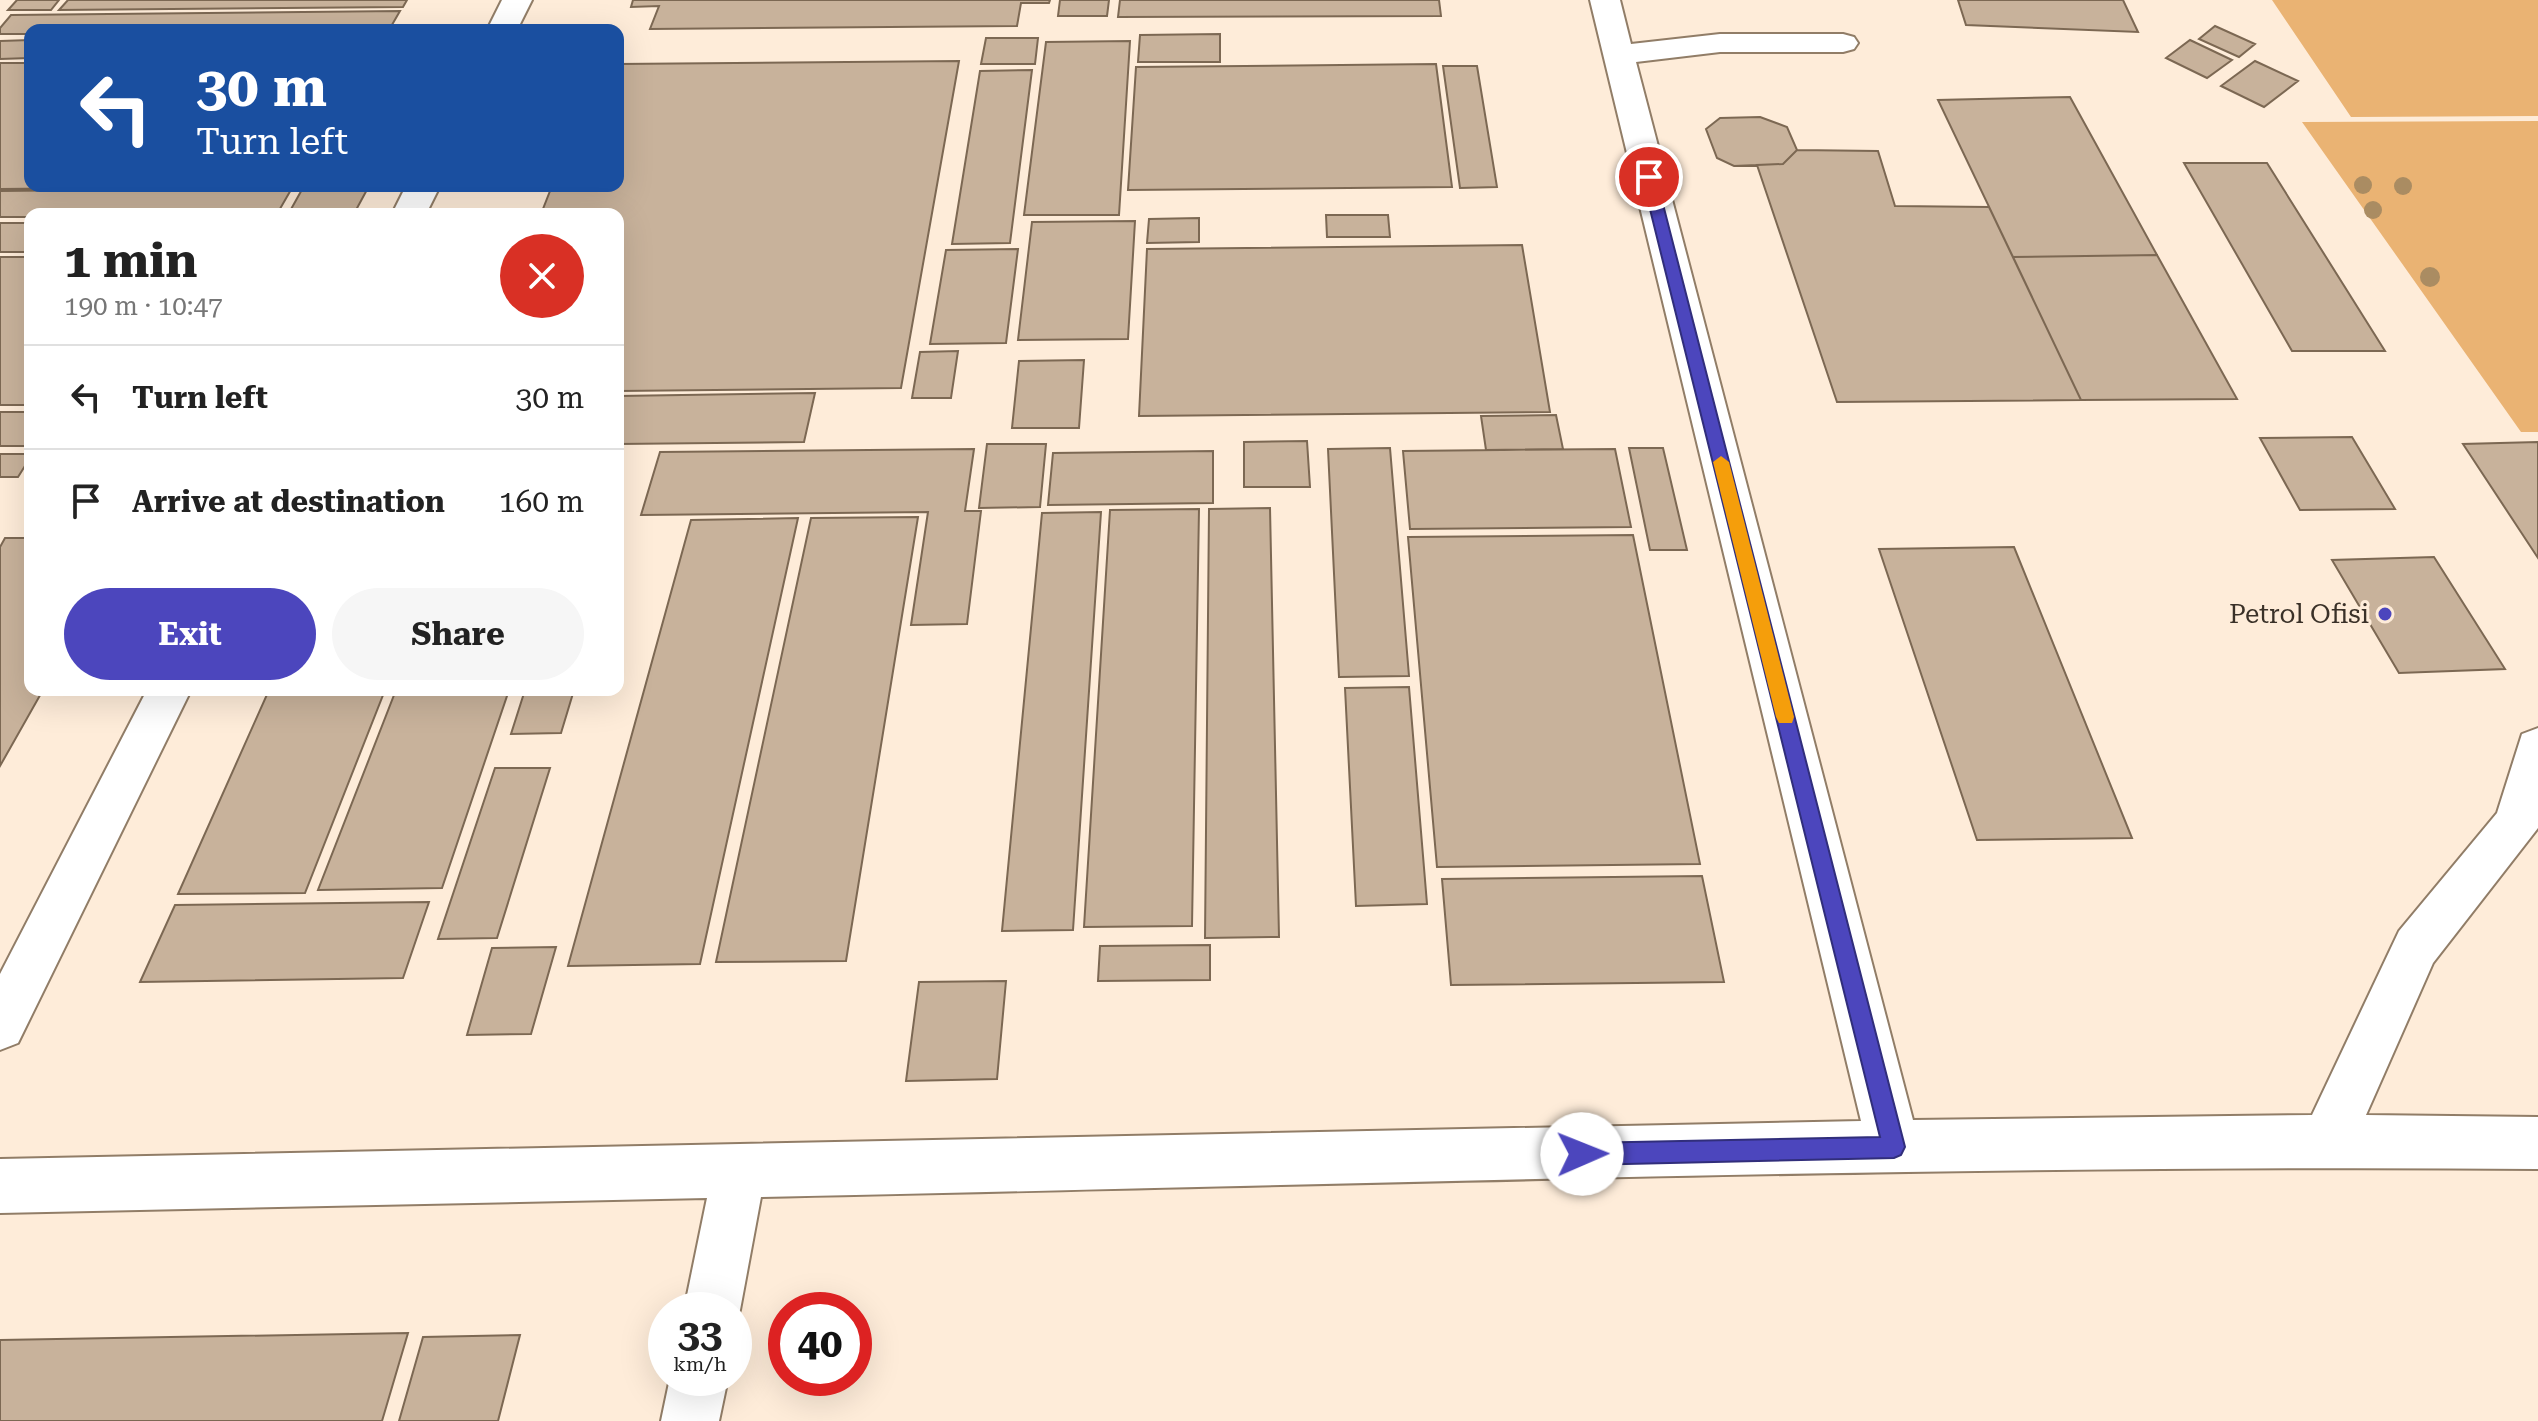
<!DOCTYPE html>
<meta charset="utf-8">
<style>
:root{--surface:#fff;--page:#f6f6f6;--text:#222;--muted:#767676;--line:#e0e0e0;--accent:#4c46bd}
body{margin:0;font-family:"Roboto Serif",serif;background:var(--page);color:var(--text);height:100vh;display:flex;flex-direction:column;font-size:30px;white-space:nowrap}
*{box-sizing:border-box;margin:0}
p{font-size:26px;color:var(--muted)}
.icon{flex:none;width:44px;height:44px;fill:none;stroke:currentColor;stroke-width:2;stroke-linecap:round;stroke-linejoin:round}
.map{position:relative;flex:1;overflow:hidden}
.panel{position:absolute;left:24px;top:208px;width:600px;height:488px;display:flex;flex-direction:column;background:var(--surface);border-radius:16px;box-shadow:0 8px 32px #0002}
.panel>*{flex:none}
.guide{position:absolute;left:24px;top:24px;width:600px;height:168px;border-radius:16px;box-shadow:0 8px 32px #0002;background:#1a4fa0;color:#fff;overflow:hidden}
.speed{position:absolute;left:648px;top:1292px;display:flex;gap:16px;font-size:40px;font-weight:700;text-align:center}
.speed>*{display:grid;place-content:center;width:104px;height:104px;border-radius:50%;background:var(--surface);box-shadow:0 8px 32px #0002;line-height:1}
.speed small{font-size:20px;font-weight:400}
.speed .limit{border:12px solid #d22;background:#fff;color:#111}
.pin{position:absolute;display:grid;place-items:center;width:68px;height:68px;color:#fff;margin:-34px;border:4px solid #fff;border-radius:50%;box-shadow:0 2px 8px #0007}
.me{position:absolute;width:88px;margin:-44px;rotate:89deg;stroke-linejoin:round;filter:drop-shadow(0 0 6px #0008)}
.turn{display:flex;align-items:center;gap:28px;height:168px;padding:0 40px;font-size:36px}
.turn .icon{width:104px;height:104px;stroke-width:2.5}
.turn b{display:block;font-size:56px;line-height:68px}
.round{display:grid;place-items:center;flex:none;width:84px;height:84px;border-radius:42px;background:var(--page)}
.headline{display:flex;align-items:center;justify-content:space-between;height:136px;padding:0 40px}
h1{font-size:48px;font-weight:700;line-height:60px}
.primary-button{display:flex;gap:16px;margin-top:auto;padding:16px 40px}
.primary-button a{flex:1;height:92px;border-radius:48px;background:var(--accent);color:#fff;font-size:32px;font-weight:700;line-height:92px;text-align:center}
.primary-button a+a{background:var(--page);color:var(--text)}
ul{padding:0;list-style:none}
li{display:flex;align-items:center;gap:24px;height:104px;padding:0 40px;border-top:2px solid var(--line)}
li div{flex:1}
li b{display:block;font-size:30px}
li em{font-style:normal}
.map>svg:first-child{display:block}
.green{fill:#eab373}
.building{fill:#c8b29b;stroke:#7c6853;stroke-width:2}
.lines{fill:none;stroke-linecap:round;stroke-linejoin:round}
.minor-casing{stroke:#917d67;stroke-width:4}
.minor{fill:#fff;fill-rule:evenodd}
.tree{fill:#aa8c62}
.route{fill:#4c46bd;stroke:#312e7b;stroke-width:2}
.slow{fill:#f59e0b}
.poi-dot{fill:#4c46bd;stroke:#feecd9;stroke-width:3}
.labels{text-anchor:middle;dominant-baseline:central;stroke-width:6;stroke-linejoin:round;paint-order:stroke}
.poi-label{font-size:26px;fill:#3a3128;stroke:#feecd9;text-anchor:end}
</style>
<div class="map">
<svg width="2538" height="1421" viewBox="0 0 2538 1421">
<rect width="100%" height="100%" fill="#feecd9"/>
<path class="green" d="M 2272,0 L 2538,0 L 2538,116 L 2351,117 Z
M 2538,121 L 2538,432 L 2521,432 L 2302,122 Z"/>
<path class="building" d="M 17,0 L 59,0 L 51,10 L 8,10 Z
M 68,0 L 407,0 L 403,7 L 59,10 Z
M 633,0 L 1050,0 L 1049,3 L 1021,3 L 1017,26 L 650,29 L 659,6 L 631,7 Z
M 1060,0 L 1109,0 L 1107,16 L 1058,16 Z
M 1120,0 L 1439,0 L 1441,16 L 1118,17 Z
M 1958,0 L 2123,0 L 2138,32 L 1966,25 Z
M 400,11 L 389,30 L 30,30 L 30,34 L 0,34 L 0,28 L 11,15 Z
M 2215,26 L 2255,44 L 2239,57 L 2199,39 Z
M 526,28 L 610,28 L 609,30 Z
M 1220,34 L 1220,62 L 1138,62 L 1140,35 Z
M 986,38 L 1038,38 L 1035,64 L 981,64 Z
M 30,40 L 30,58 L 0,59 L 0,41 Z
M 2190,40 L 2232,60 L 2207,78 L 2166,58 Z
M 1130,41 L 1119,215 L 1024,215 L 1046,42 Z
M 959,61 L 901,388 L 618,391 L 618,214 L 541,214 L 552,186 L 618,186 L 618,64 Z
M 2255,61 L 2298,81 L 2264,107 L 2221,86 Z
M 0,63 L 30,63 L 30,186 L 301,186 L 0,189 Z
M 1436,64 L 1452,187 L 1128,190 L 1136,67 Z
M 1443,66 L 1477,66 L 1497,187 L 1460,188 Z
M 1032,70 L 1010,243 L 952,244 L 980,71 Z
M 2070,97 L 2157,255 L 2013,257 L 1938,100 Z
M 1760,117 L 1787,127 L 1797,150 L 1783,164 L 1734,166 L 1717,158 L 1706,129 L 1720,118 Z
M 1797,150 L 1878,151 L 1895,206 L 1989,207 L 2081,400 L 1837,402 L 1757,165 L 1783,164 Z
M 2184,163 L 2267,163 L 2385,351 L 2292,351 Z
M 304,186 L 369,186 L 356,210 L 290,211 Z
M 292,188 L 277,214 L 30,214 L 30,217 L 0,217 L 0,191 Z
M 1326,215 L 1388,215 L 1390,237 L 1327,237 Z
M 1199,218 L 1199,242 L 1147,243 L 1149,219 Z
M 1135,221 L 1128,339 L 1018,340 L 1032,222 Z
M 0,223 L 30,223 L 30,252 L 0,252 Z
M 1522,245 L 1550,412 L 1139,416 L 1147,249 Z
M 1018,249 L 1006,343 L 930,344 L 946,250 Z
M 2157,255 L 2237,399 L 2081,400 L 2013,257 Z
M 0,257 L 30,257 L 30,405 L 0,405 Z
M 958,351 L 951,398 L 912,398 L 920,352 Z
M 1084,360 L 1079,428 L 1012,428 L 1019,361 Z
M 815,393 L 804,442 L 618,444 L 618,396 Z
M 0,412 L 30,412 L 30,446 L 0,446 Z
M 1556,415 L 1563,449 L 1486,450 L 1481,416 Z
M 2352,437 L 2395,509 L 2300,510 L 2260,438 Z
M 1307,441 L 1310,487 L 1244,487 L 1244,442 Z
M 2538,442 L 2538,558 L 2463,444 Z
M 987,444 L 1046,444 L 1040,507 L 979,508 Z
M 1390,448 L 1409,676 L 1339,677 L 1328,449 Z
M 1629,448 L 1663,448 L 1687,550 L 1650,550 Z
M 974,449 L 965,511 L 981,511 L 967,624 L 911,625 L 928,512 L 641,515 L 660,452 Z
M 1615,449 L 1631,527 L 1410,529 L 1403,451 Z
M 1213,451 L 1213,503 L 1048,505 L 1053,453 Z
M 0,454 L 30,454 L 30,458 L 18,477 L 0,477 Z
M 1270,508 L 1279,937 L 1205,938 L 1209,509 Z
M 1199,509 L 1192,926 L 1084,927 L 1110,510 Z
M 1101,512 L 1073,930 L 1002,931 L 1042,513 Z
M 918,517 L 846,961 L 716,962 L 811,518 Z
M 798,518 L 700,964 L 568,966 L 691,520 Z
M 1633,535 L 1700,864 L 1437,867 L 1408,537 Z
M 5,538 L 30,538 L 30,690 L 43,690 L 0,766 L 0,547 Z
M 2014,547 L 2132,838 L 1977,840 L 1879,549 Z
M 2434,557 L 2505,669 L 2399,673 L 2332,560 Z
M 1409,687 L 1427,904 L 1356,906 L 1345,688 Z
M 269,690 L 385,690 L 305,893 L 178,894 Z
M 396,690 L 509,690 L 442,888 L 318,890 Z
M 525,690 L 574,690 L 561,733 L 511,734 Z
M 495,768 L 550,768 L 497,938 L 438,939 Z
M 1702,876 L 1724,982 L 1451,985 L 1442,879 Z
M 429,902 L 403,978 L 140,982 L 175,905 Z
M 1210,945 L 1210,980 L 1098,981 L 1100,946 Z
M 556,947 L 531,1034 L 467,1035 L 492,948 Z
M 1006,981 L 997,1079 L 906,1081 L 919,982 Z
M 408,1333 L 382,1421 L 0,1421 L 0,1340 Z
M 520,1335 L 498,1421 L 399,1421 L 423,1337 Z"/>
<g class="lines">
<defs>
<path id="minor" d="M 502,0 L 532,0 L 517,30 L 487,30 Z
M 1590,0 L 1620,0 L 1631,44 L 1720,34 L 1843,34 L 1854,37 L 1858,43 L 1854,49 L 1843,52 L 1720,52 L 1636,62 L 1913,1120 L 2312,1115 L 2399,931 L 2497,813 L 2522,734 L 2538,728 L 2538,828 L 2433,963 L 2366,1115 L 2538,1117 L 2538,1169 C 1946,1164 1353,1185 761,1197 L 740,1310 L 734,1325 L 734,1310 L 684,1310 L 707,1198 L 0,1213 L 0,1159 L 1861,1121 Z
M 406,186 L 440,186 L 426,214 L 392,214 Z
M 147,690 L 191,690 L 18,1043 L 0,1050 L 0,974 Z
M 670,1378 L 728,1378 L 719,1421 L 661,1421 Z"/>
</defs>
<use href="#minor" class="minor-casing"/>
<use href="#minor" class="minor"/>
</g>
<g class="tree">
<circle cx="2363" cy="185" r="9"/>
<circle cx="2403" cy="186" r="9"/>
<circle cx="2373" cy="210" r="9"/>
<circle cx="2430" cy="277" r="10"/>
</g>
<path class="route" d="M 1649,172 L 1656,177 L 1905,1147 L 1901,1155 L 1894,1158 L 1582,1165 L 1574,1161 L 1571,1154 L 1574,1146 L 1582,1143 L 1880,1137 L 1642,177 Z"/>
<path class="slow" d="M 1721,456 L 1729,462 L 1794,717 L 1792,723 L 1779,723 L 1776,717 L 1713,462 Z"/>
<circle class="poi-dot" cx="2385" cy="614" r="8"/>
<g class="labels">
<g class="poi-label">
<text x="2369" y="614">Petrol Ofisi</text>
</g>
</g>
</svg>
<div class="speed"><div>33<small>km/h</small></div><div class="limit">40</div></div>
<div class="pin" style="left:1649px;top:177px;background:#d93025"><svg class="icon" aria-label="arrive" viewBox="0 0 24 24"><path d="M6 21V4h12l-3 4 3 4H6"/></svg></div>
<svg class="me" style="left:1582px;top:1154px" viewBox="-20 -20 40 40"><circle r="19" fill="#fff"/><path d="M0-13L10 11 0 6-10 11z" fill="#4c46bd"/></svg>
<div class="guide">
<div class="turn"><svg class="icon" aria-label="left" viewBox="0 0 24 24"><path d="M17 20v-9H6M10 6l-5 5 5 5"/></svg><div><b>30 m</b>Turn left</div></div>
</div>
<section class="panel">
<div class="headline"><div><h1>1 min</h1><p>190 m · 10:47</p></div><a class="round" style="background:#d93025;color:#fff"><svg class="icon" aria-label="close" viewBox="0 0 24 24"><path d="M6 6l12 12M18 6L6 18"/></svg></a></div>
<ul>
<li><svg class="icon" aria-label="left" viewBox="0 0 24 24"><path d="M17 20v-9H6M10 6l-5 5 5 5"/></svg><div><b>Turn left</b></div><em>30 m</em></li>
<li><svg class="icon" aria-label="arrive" viewBox="0 0 24 24"><path d="M6 21V4h12l-3 4 3 4H6"/></svg><div><b>Arrive at destination</b></div><em>160 m</em></li>
</ul>
<div class="primary-button"><a>Exit</a><a>Share</a></div>
</section>
</div>
